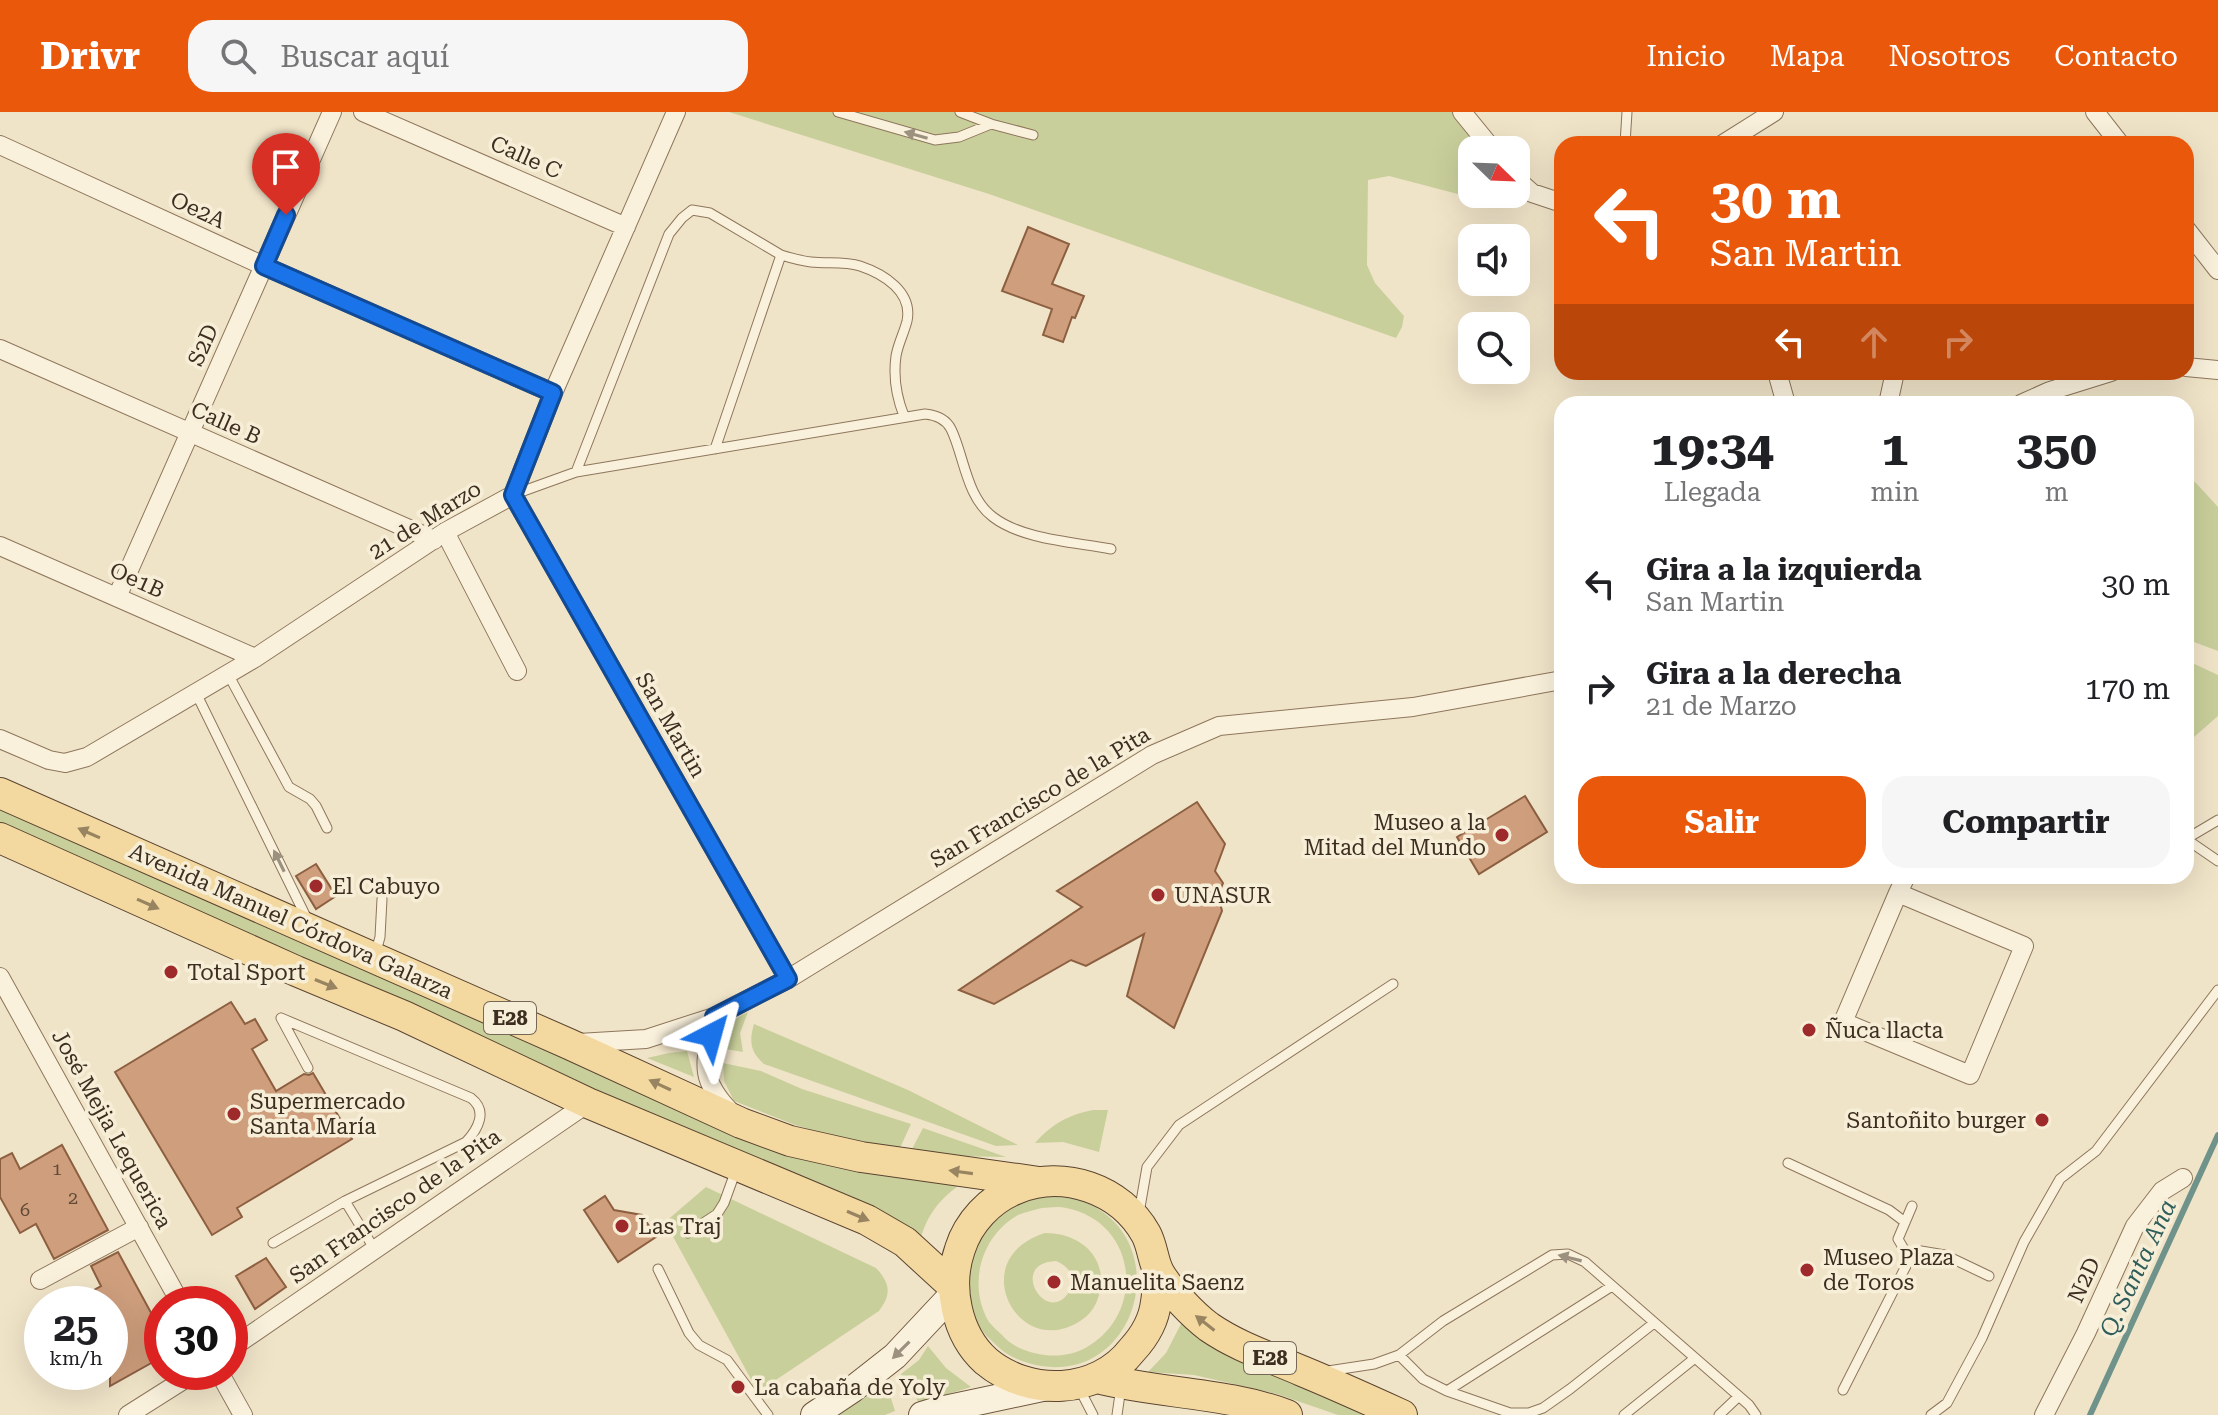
<!DOCTYPE html>
<html lang="es">
<meta charset="utf-8">
<style>
:root{--surface:#fff;--page:#f6f6f6;--text:#202124;--muted:#757577;--accent:#ea580c}
body{margin:0;font-family:"Roboto Serif",serif;background:var(--page);color:var(--text);height:100vh;display:flex;flex-direction:column;font-size:30px;white-space:nowrap}
*{box-sizing:border-box;margin:0}
p{font-size:26px;color:var(--muted)}
.icon{flex:none;width:44px;height:44px;fill:none;stroke:currentColor;stroke-width:2;stroke-linecap:round;stroke-linejoin:round}
.map{position:relative;flex:1;overflow:hidden}
.drawer{position:absolute;left:1554px;top:284px;width:640px;height:488px;display:flex;flex-direction:column;background:var(--surface);border-radius:24px;box-shadow:0 8px 32px #0002}
.drawer>*{flex:none}
.hud{position:absolute;left:1554px;top:24px;width:640px;height:244px;border-radius:24px;box-shadow:0 8px 32px #0002;background:#ea580c;color:#fff;overflow:hidden}
.needle{width:52px;rotate:113deg}
.controls{position:absolute;left:1458px;top:24px;display:grid;gap:16px}
.controls a{display:grid;place-items:center;width:72px;height:72px;border-radius:16px;background:var(--surface);box-shadow:0 8px 32px #0002;font-size:40px}
.speed{position:absolute;left:24px;top:1174px;display:flex;gap:16px;font-size:40px;font-weight:700;text-align:center}
.speed>*{display:grid;place-content:center;width:104px;height:104px;border-radius:50%;background:var(--surface);box-shadow:0 8px 32px #0002;line-height:1}
.speed small{font-size:20px;font-weight:400}
.speed .limit{border:12px solid #d22;background:#fff;color:#111}
.pin{position:absolute;display:grid;place-items:center;width:68px;height:68px;color:#fff;margin:-82px -34px;border-radius:50% 50% 50% 0;rotate:-45deg;box-shadow:0 0 8px #0007}
.pin .icon{rotate:45deg}
.me{position:absolute;width:88px;margin:-44px;rotate:39deg;stroke-linejoin:round;filter:drop-shadow(0 0 6px #0008)}
.turn{display:flex;align-items:center;gap:28px;height:168px;padding:0 24px;font-size:36px}
.turn .icon{width:104px;height:104px;stroke-width:2.5}
.turn b{display:block;font-size:56px;line-height:68px}
.lanes{display:flex;align-items:center;height:76px;padding:0 24px;background:#0003;justify-content:center;gap:40px;direction:ltr}
.lanes .off{opacity:.35}
.eta{display:flex;justify-content:space-evenly;align-items:center;height:136px;text-align:center}
.eta b{font-size:48px;font-weight:700;line-height:56px}
.cta{display:flex;gap:16px;margin-top:auto;padding:16px 24px}
.cta a{flex:1;height:92px;border-radius:24px;background:var(--accent);color:#fff;font-size:32px;font-weight:700;line-height:92px;text-align:center}
.cta a+a{background:var(--page);color:var(--text)}
ul{padding:0;list-style:none}
li{display:flex;align-items:center;gap:24px;height:104px;padding:0 24px}
li div{flex:1}
li b{display:block;font-size:30px}
li em{font-style:normal}
header{display:flex;align-items:center;gap:48px;box-sizing:border-box;height:112px;padding:0 40px;background:var(--accent);color:#fff}
header strong{font-size:38px}
nav{display:flex;gap:44px;margin-inline-start:auto;font-size:28px}
.search{width:560px;height:72px;background:var(--page);display:flex;align-items:center;gap:20px;box-sizing:border-box;padding:0 28px;border-radius:24px;color:var(--muted);font-size:30px}
.map>svg:first-child{display:block}
.green{fill:#c9cf9b;fill-rule:evenodd}
.lines{fill:none;stroke-linecap:round;stroke-linejoin:round}
.stream{stroke:#6f938a;stroke-width:6}
.building{fill:#cf9f7d;stroke:#8d5f41;stroke-width:2}
.service-casing{stroke:#8d765c;stroke-width:11}
.minor-casing{stroke:#8d765c;stroke-width:20}
.secondary-casing{stroke:#6f573f;stroke-width:28}
.primary-casing{stroke:#5b4430;stroke-width:32}
.service{stroke:#faf1dc;stroke-width:9}
.minor{stroke:#faf1dc;stroke-width:18}
.secondary{stroke:#faf1dc;stroke-width:26}
.primary{stroke:#f3d9a0;stroke-width:30}
.oneway{fill:#9c907e}
.oneway2{fill:#988460}
.route-casing{stroke:#114b97;stroke-width:20}
.route{stroke:#1a73e8;stroke-width:14}
.poi-dot{fill:#9e2a2b;stroke:#f7eed8;stroke-width:3}
.labels{text-anchor:middle;dominant-baseline:central;stroke-width:7;stroke-linejoin:round;paint-order:stroke}
.number-label{font-size:18px;fill:#624a37}
.shield{fill:#f7eed8;stroke:#756857;stroke-width:2}
.shield-label{font-size:20px;font-weight:bold;fill:#3d2e20}
.street-label{font-size:22px;fill:#3d2e20;stroke:#f7eed8}
.poi-label{font-size:22px;fill:#3d2e20;stroke:#f7eed8;text-anchor:start}
.water-label{font-size:24px;font-style:italic;fill:#2f5d5a;stroke:#f7eed8}
</style>
<header>
<strong>Drivr</strong>
<div class="search"><svg class="icon" aria-label="search" viewBox="0 0 24 24"><circle cx="10" cy="10" r="6"/><path d="M15 15l6 6"/></svg>Buscar aquí</div>
<nav><a>Inicio</a><a>Mapa</a><a>Nosotros</a><a>Contacto</a></nav>
</header>
<div class="map">
<svg width="2218" height="1303" viewBox="0 0 2218 1303">
<rect width="100%" height="100%" fill="#f0e4c8"/>
<path class="green" d="M 729,0 L 1453,0 L 1484,38 L 1472,38 L 1472,82 L 1516,82 L 1516,77 L 1521,83 L 1496,92 L 1389,64 L 1368,68 L 1367,153 L 1375,171 L 1404,204 L 1402,215 L 1396,226 L 989,82 Z
M 2186,364 L 2196,371 L 2218,395 L 2218,539 L 2186,527 L 2189,508 L 2186,478 Z
M 2186,548 L 2218,563 L 2218,604 L 2186,632 Z
M 0,692 L 598,959 L 964,1070 C 941,1085 927,1102 920,1129 L 515,940 L 205,805 L 0,713 Z
M 748,900 L 740,921 L 743,940 L 719,936 C 722,918 732,907 748,900 Z
M 754,912 L 908,978 L 1018,1033 L 996,1034 L 764,952 C 750,940 749,929 754,912 Z
M 687,939 L 694,965 L 647,946 L 669,941 Z
M 723,951 L 761,959 L 802,977 L 911,1012 L 900,1036 L 865,1032 L 832,1024 L 795,1013 L 734,989 L 724,969 Z
M 1093,998 L 1108,998 L 1099,1040 L 1063,1030 L 1035,1031 C 1052,1012 1068,1003 1093,998 Z
M 923,1016 L 1006,1045 L 951,1044 L 912,1037 Z
M 706,1075 L 876,1156 C 890,1171 892,1182 879,1199 L 758,1280 L 665,1110 Z
M 1040,1084 C 1050,1084 1061,1083 1070,1085 C 1180,1114 1143,1270 1041,1254 C 1023,1251 1006,1244 993,1230 C 989,1226 984,1222 981,1217 C 959,1185 965,1137 992,1109 C 1005,1096 1022,1090 1040,1084 ZM 1042,1096 C 1049,1096 1058,1094 1066,1096 C 1137,1110 1147,1200 1087,1235 C 1075,1242 1059,1245 1045,1243 C 1030,1241 1013,1236 1002,1223 C 998,1219 993,1215 989,1210 C 967,1173 981,1124 1018,1103 C 1025,1100 1034,1098 1042,1096 Z
M 1045,1121 C 1084,1121 1112,1150 1097,1189 C 1093,1199 1086,1206 1077,1211 C 1016,1246 965,1146 1045,1121 ZM 1056,1149 C 1069,1154 1078,1167 1069,1180 C 1047,1215 1007,1151 1056,1149 Z
M 1183,1208 L 1284,1266 L 1365,1303 L 1338,1303 L 1277,1282 L 1194,1263 L 1148,1260 L 1166,1241 Z
M 928,1234 L 946,1256 L 971,1275 L 919,1291 L 901,1262 L 919,1248 Z
M 886,1271 L 895,1299 L 885,1303 L 837,1303 L 875,1280 Z"/>
<g class="lines">
<path class="stream" d="M 2090,1303 L 2218,1023"/>
</g>
<path class="building" d="M 1028,115 L 1069,132 L 1052,172 L 1084,184 L 1075,206 L 1072,205 L 1063,230 L 1043,223 L 1052,197 L 1002,179 Z
M 1525,684 L 1547,720 L 1479,762 L 1457,725 Z
M 1197,690 L 1225,732 L 1215,759 L 1223,771 L 1218,783 L 1222,799 L 1174,916 L 1127,884 L 1144,822 L 1086,854 L 1071,848 L 994,892 L 959,878 L 1082,795 L 1057,779 Z
M 316,752 L 336,784 L 316,797 L 296,764 Z
M 231,890 L 245,912 L 255,907 L 267,928 L 252,937 L 276,979 L 304,962 L 309,963 L 313,961 L 352,1027 L 237,1096 L 242,1105 L 212,1123 L 115,960 Z
M 62,1033 L 108,1118 L 54,1147 L 36,1112 L 20,1121 L 0,1085 L 0,1047 L 12,1041 L 20,1057 Z
M 605,1084 L 614,1098 L 642,1103 L 656,1125 L 618,1150 L 584,1098 Z
M 118,1140 L 162,1221 L 162,1245 L 110,1274 L 110,1192 L 69,1192 L 101,1174 L 91,1154 Z
M 266,1146 L 286,1175 L 255,1197 L 236,1164 Z"/>
<g class="lines">
<defs>
<path id="service" d="M 838,0 L 935,28 L 959,25 L 991,12
M 960,0 L 991,12 L 1033,23
M 1625,32 L 1627,0
M 715,337 L 781,143 C 791,146 801,149 811,150 C 827,152 844,149 860,154 C 884,162 913,180 907,209 C 904,221 898,232 896,244 C 893,266 896,284 904,304
M 576,360 L 669,122 L 682,106 L 692,98 L 710,101 L 781,143
M 515,382 L 576,360 L 925,302 C 935,303 946,307 951,317 C 964,343 966,385 993,405 C 1023,428 1075,430 1111,437
M 228,562 L 289,675 L 310,687 L 316,694 L 327,716
M 196,581 L 308,809
M 2186,727 L 2218,749
M 2186,727 L 2218,708
M 375,843 L 380,825 L 382,787
M 281,906 L 308,956
M 1788,1051 L 1889,1098 L 1905,1110
M 345,1089 L 375,1138
M 1139,1101 L 1147,1055 L 1179,1013 L 1393,872
M 688,1121 L 717,1102 L 724,1091 L 736,1058
M 273,1131 L 345,1089 L 466,1030 C 478,1017 488,999 471,986 L 281,906
M 1911,1149 L 1898,1127 L 1912,1094
M 658,1157 L 689,1221 L 699,1233 L 727,1248 L 768,1303
M 1399,1243 L 1423,1267 L 1447,1279 L 1612,1174
M 1328,1259 L 1374,1252 L 1399,1243 L 1443,1209 L 1552,1143 L 1568,1142 L 1585,1150 L 1749,1293 L 1756,1303
M 1079,1276 L 1093,1303
M 1843,1278 L 1907,1152 L 1921,1139 L 1945,1143 L 1989,1164
M 1447,1279 L 1510,1301 L 1529,1301 L 1543,1296 L 1570,1277 L 1654,1211
M 1117,1303 L 1121,1275
M 1624,1303 L 1695,1246
M 1719,1303 L 1739,1284
M 1931,1303 L 1947,1291 L 1982,1226 L 2024,1130 L 2060,1067 L 2096,1039 L 2218,878"/>
<path id="minor" d="M 363,0 L 626,115
M 1462,0 L 1493,38
M 2095,0 L 2120,32
M 1723,32 L 1774,0
M 0,33 L 264,154 L 553,281
M 1516,67 L 1532,81 L 1562,91
M 2186,117 L 2218,158
M 0,237 L 434,428
M 2186,255 L 2218,258
M 1777,260 L 1786,292
M 1888,292 L 1895,260
M 2021,292 L 2050,279 L 2111,260
M 513,383 L 788,867
M 445,420 L 517,559
M 0,434 L 255,546
M 117,485 L 332,0
M 0,627 L 49,648 L 65,651 L 87,645 L 255,546 L 445,420 L 513,383 L 553,281 L 676,0
M 1898,781 L 2024,834 L 1970,963 L 1843,910 L 1898,781 L 1906,764
M 0,865 L 181,1192
M 714,905 C 707,948 696,963 729,998
M 578,931 L 646,927 L 714,905 L 788,867 L 1152,643 L 1219,614 L 1413,595 L 1562,568
M 40,1168 L 139,1115
M 230,1237 L 588,991
M 219,1260 L 243,1303
M 128,1303 L 196,1260
M 2044,1303 L 2086,1221 L 2135,1114 L 2162,1079 L 2183,1066"/>
<path id="secondary" d="M 814,1303 L 853,1277 L 895,1244 L 954,1181
M 922,1303 L 935,1299 L 1047,1275"/>
<path id="primary" d="M 0,681 L 569,932 L 741,1011 L 790,1029 L 861,1045 L 1039,1070
M 0,726 L 296,859 L 404,904 L 588,991 L 867,1108 L 905,1130 L 954,1175
M 1158,1160 C 1157,1170 1158,1180 1156,1190 C 1154,1208 1144,1225 1132,1238 C 1097,1283 1029,1285 986,1249 C 956,1222 947,1174 960,1137 C 968,1111 990,1087 1016,1077 C 1063,1057 1121,1077 1146,1122 C 1153,1135 1153,1151 1160,1162 C 1170,1179 1193,1203 1209,1215 C 1238,1235 1270,1245 1302,1259 C 1336,1273 1369,1288 1402,1303
M 1097,1266 C 1160,1282 1226,1280 1287,1303"/>
</defs>
<use href="#service" class="service-casing"/>
<use href="#minor" class="minor-casing"/>
<use href="#secondary" class="secondary-casing"/>
<use href="#primary" class="primary-casing"/>
<use href="#service" class="service"/>
<use href="#minor" class="minor"/>
<use href="#secondary" class="secondary"/>
<use href="#primary" class="primary"/>
</g>
<defs><path id="oneway-solid" d="M-6-.8H1V-3.2L6.5 0L1 3.2V.8H-6Z" transform="scale(2)"/></defs>
<g class="oneway">
<use href="#oneway-solid" transform="translate(916 23) rotate(-164)"/>
<use href="#oneway-solid" transform="translate(279 749) rotate(-116)"/>
<use href="#oneway-solid" transform="translate(1570 1146) rotate(-166)"/>
<use href="#oneway-solid" transform="translate(901 1238) rotate(135)"/>
</g>
<g class="oneway2">
<use href="#oneway-solid" transform="translate(89 721) rotate(-156)"/>
<use href="#oneway-solid" transform="translate(148 792) rotate(24)"/>
<use href="#oneway-solid" transform="translate(326 872) rotate(22)"/>
<use href="#oneway-solid" transform="translate(660 973) rotate(-155)"/>
<use href="#oneway-solid" transform="translate(961 1060) rotate(-172)"/>
<use href="#oneway-solid" transform="translate(858 1104) rotate(23)"/>
<use href="#oneway-solid" transform="translate(1205 1211) rotate(-142)"/>
</g>
<g class="lines">
<defs>
<path id="route" d="M 286,103 L 264,154 L 553,281 L 513,383 L 788,867 L 714,905 L 711,923"/>
</defs>
<use href="#route" class="route-casing"/>
<use href="#route" class="route"/>
</g>
<g class="poi-dot">
<circle cx="1502" cy="723" r="8"/>
<circle cx="316" cy="774" r="8"/>
<circle cx="1158" cy="783" r="8"/>
<circle cx="171" cy="860" r="8"/>
<circle cx="1809" cy="918" r="8"/>
<circle cx="234" cy="1002" r="8"/>
<circle cx="2042" cy="1008" r="8"/>
<circle cx="622" cy="1114" r="8"/>
<circle cx="1807" cy="1158" r="8"/>
<circle cx="1054" cy="1170" r="8"/>
<circle cx="738" cy="1275" r="8"/>
</g>
<g class="labels">
<g class="number-label">
<text x="57" y="1056">1</text>
<text x="73" y="1085">2</text>
<text x="25" y="1097">6</text>
</g>
<g class="shield">
<rect x="484" y="890" width="52" height="32" rx="6"/>
<rect x="1244" y="1230" width="52" height="32" rx="6"/>
</g>
<g class="shield-label">
<text x="510" y="906">E28</text>
<text x="1270" y="1246">E28</text>
</g>
<g class="street-label">
<text transform="translate(526 45) rotate(24)">Calle C</text>
<text transform="translate(198 98) rotate(25)">Oe2A</text>
<text transform="translate(203 233) rotate(-66)">S2D</text>
<text transform="translate(226 311) rotate(24)">Calle B</text>
<text transform="translate(425 408) rotate(-32)">21 de Marzo</text>
<text transform="translate(137 468) rotate(24)">Oe1B</text>
<text transform="translate(671 613) rotate(60)">San Martin</text>
<text transform="translate(1040 685) rotate(-31)">San Francisco de la Pita</text>
<text transform="translate(291 809) rotate(24)">Avenida Manuel Córdova Galarza</text>
<text transform="translate(112 1017) rotate(61)">José Mejia Lequerica</text>
<text transform="translate(395 1094) rotate(-35)">San Francisco de la Pita</text>
<text transform="translate(2084 1168) rotate(-65)">N2D</text>
</g>
<g class="poi-label">
<text x="1486" y="710" text-anchor="end">Museo a la<tspan x="1486" dy="25">Mitad del Mundo</tspan></text>
<text x="332" y="774">El Cabuyo</text>
<text x="1174" y="783">UNASUR</text>
<text x="187" y="860">Total Sport</text>
<text x="1825" y="918">Ñuca llacta</text>
<text x="250" y="989">Supermercado<tspan x="250" dy="25">Santa María</tspan></text>
<text x="2026" y="1008" text-anchor="end">Santoñito burger</text>
<text x="638" y="1114">Las Traj</text>
<text x="1823" y="1145">Museo Plaza<tspan x="1823" dy="25">de Toros</tspan></text>
<text x="1070" y="1170">Manuelita Saenz</text>
<text x="754" y="1275">La cabaña de Yoly</text>
</g>
<g class="water-label">
<text transform="translate(2138 1156) rotate(-65)">Q. Santa Ana</text>
</g>
</g>
</svg>
<div class="controls">
<a><svg class="needle" viewBox="-14 -14 28 28"><path d="M0-13l5 13h-10z" fill="#e53935"/><path d="M0 13l5-13h-10z" fill="#757577"/></svg></a>
<a><svg class="icon" aria-label="sound" viewBox="0 0 24 24"><path d="M4 9h4l5-4v14l-5-4H4zM17 9q2 3 0 6"/></svg></a>
<a><svg class="icon" aria-label="search" viewBox="0 0 24 24"><circle cx="10" cy="10" r="6"/><path d="M15 15l6 6"/></svg></a>
</div>
<div class="speed"><div>25<small>km/h</small></div><div class="limit">30</div></div>
<div class="pin" style="left:286px;top:103px;background:#d93025"><svg class="icon" aria-label="arrive" viewBox="0 0 24 24"><path d="M6 21V4h12l-3 4 3 4H6"/></svg></div>
<svg class="me" style="left:711px;top:923px" viewBox="-20 -20 40 40"><path d="M0-17L14 15 0 8-14 15z" fill="#1a73e8" stroke="#fff" stroke-width="4"/></svg>
<div class="hud">
<div class="turn"><svg class="icon" aria-label="left" viewBox="0 0 24 24"><path d="M17 20v-9H6M10 6l-5 5 5 5"/></svg><div><b>30 m</b>San Martin</div></div>
<div class="lanes"><svg class="icon" aria-label="left" viewBox="0 0 24 24"><path d="M17 20v-9H6M10 6l-5 5 5 5"/></svg><svg class="icon off" aria-label="ahead" viewBox="0 0 24 24"><path d="M12 20V5M6 11l6-6 6 6"/></svg><svg class="icon off" aria-label="right" viewBox="0 0 24 24"><path d="M7 20v-9h11M14 6l5 5-5 5"/></svg></div>
</div>
<section class="drawer">
<div class="eta">
<div><b>19:34</b><p>Llegada</p></div>
<div><b>1</b><p>min</p></div>
<div><b>350</b><p>m</p></div>
</div>
<ul>
<li><svg class="icon" aria-label="left" viewBox="0 0 24 24"><path d="M17 20v-9H6M10 6l-5 5 5 5"/></svg><div><b>Gira a la izquierda</b><p>San Martin</p></div><em>30 m</em></li>
<li><svg class="icon" aria-label="right" viewBox="0 0 24 24"><path d="M7 20v-9h11M14 6l5 5-5 5"/></svg><div><b>Gira a la derecha</b><p>21 de Marzo</p></div><em>170 m</em></li>
</ul>
<div class="cta"><a>Salir</a><a>Compartir</a></div>
</section>
</div>
